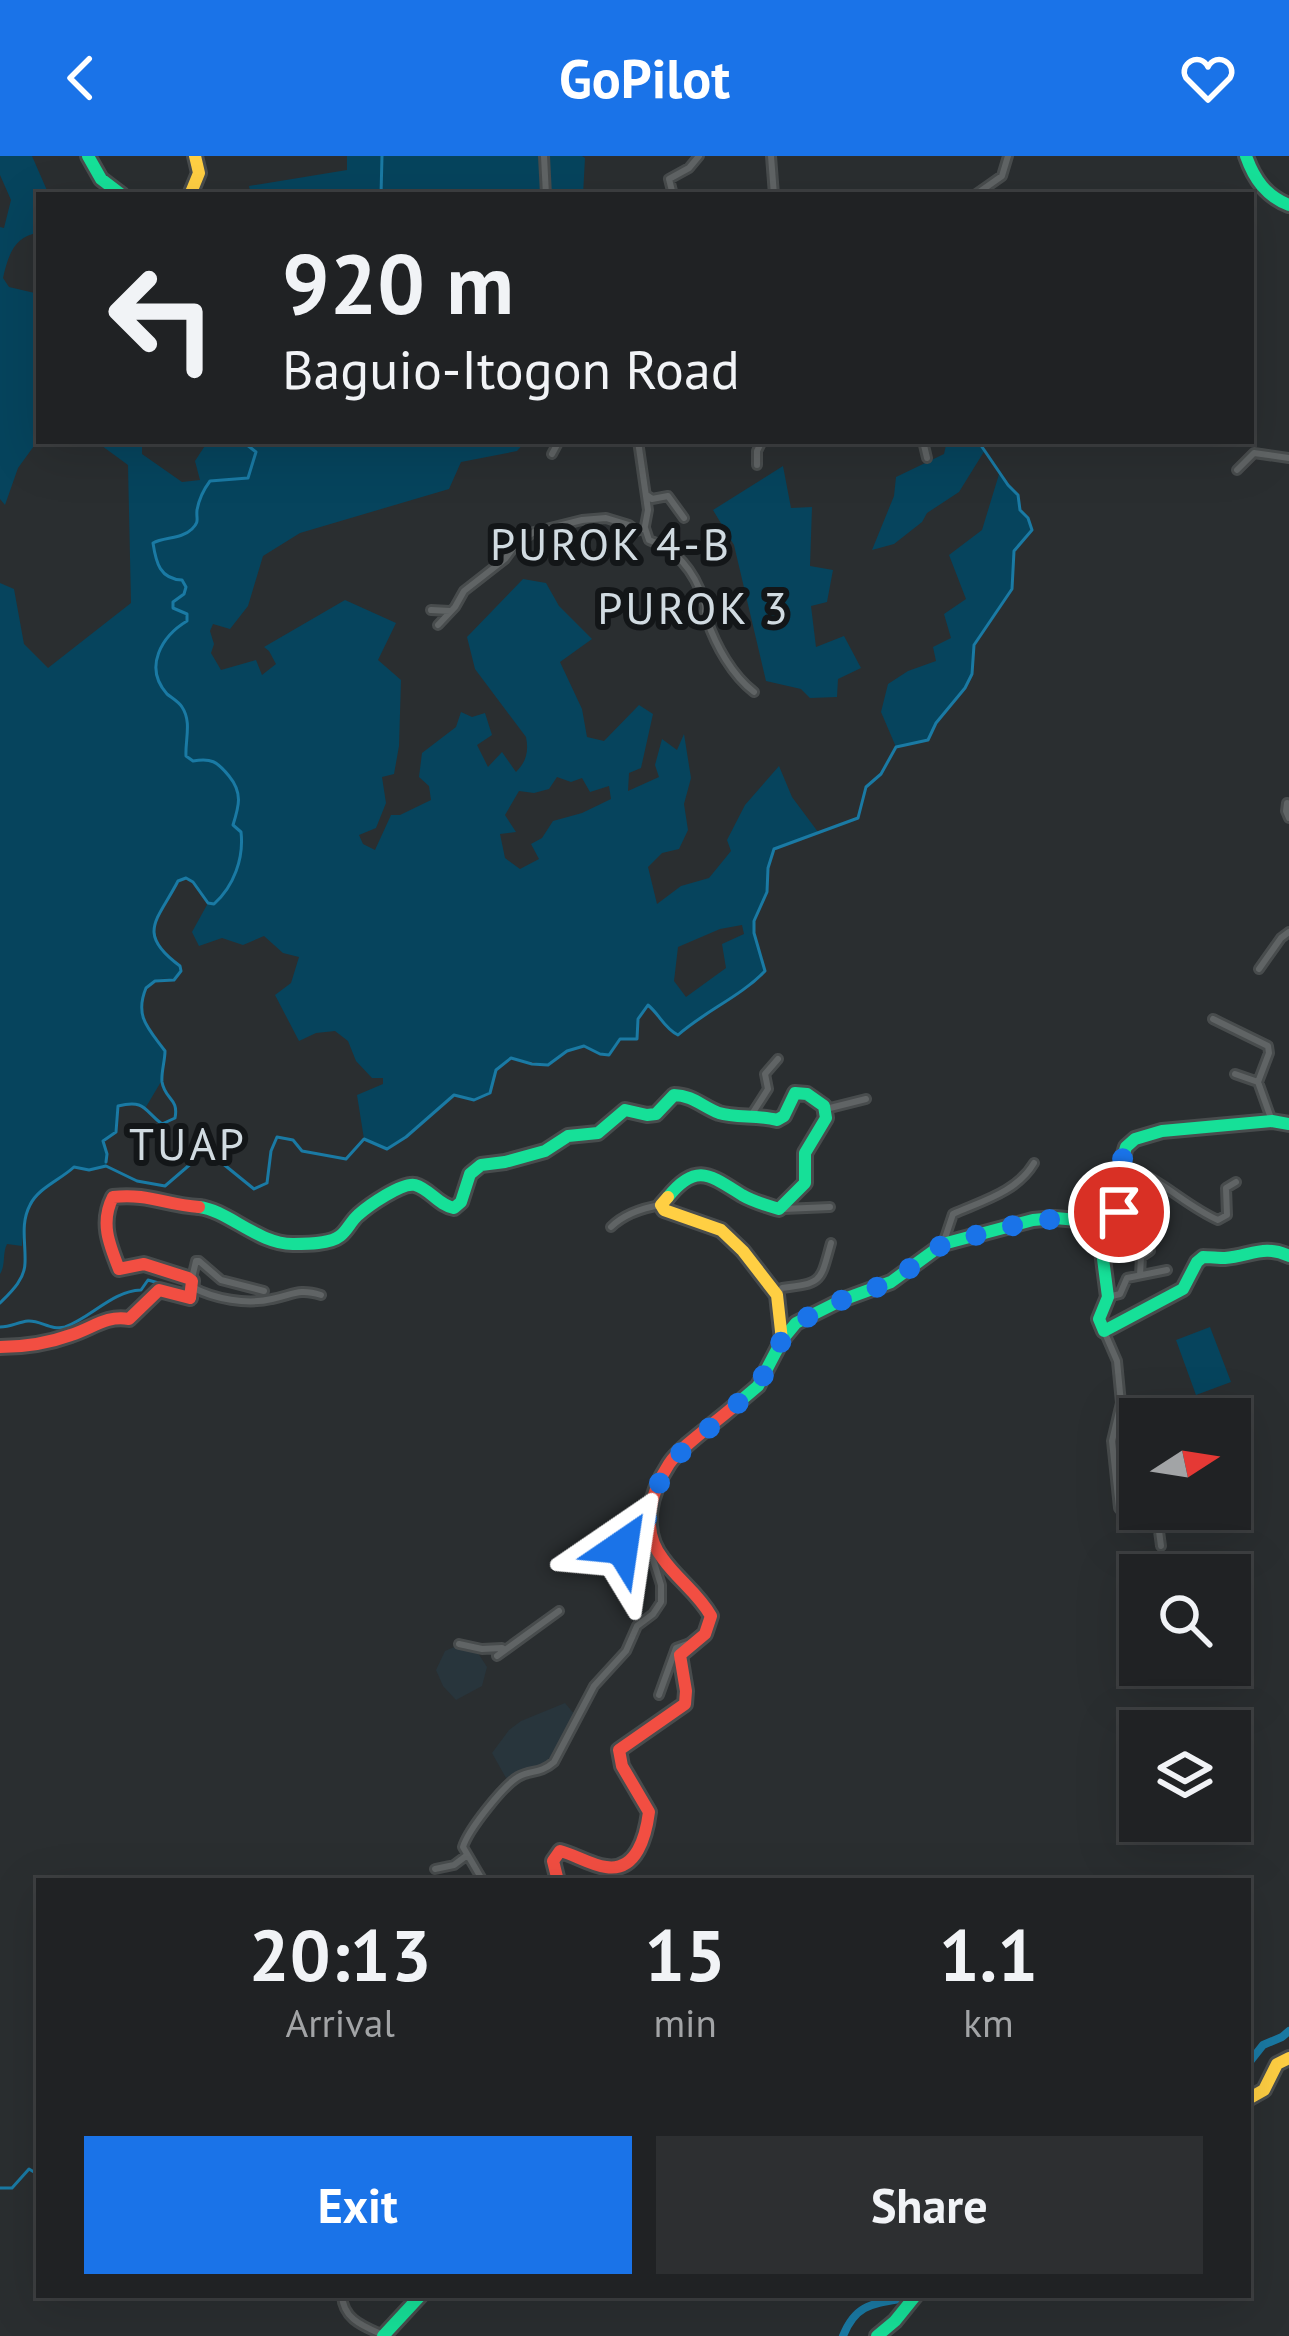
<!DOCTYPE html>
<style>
:root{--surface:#202224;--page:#2d2f31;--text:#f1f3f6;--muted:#a2a4a6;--line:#3d3f41;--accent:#1a73e8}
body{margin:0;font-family:"PT Sans",sans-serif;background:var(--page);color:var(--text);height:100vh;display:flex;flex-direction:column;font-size:45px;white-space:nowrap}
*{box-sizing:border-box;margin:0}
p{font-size:39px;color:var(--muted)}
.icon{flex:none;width:66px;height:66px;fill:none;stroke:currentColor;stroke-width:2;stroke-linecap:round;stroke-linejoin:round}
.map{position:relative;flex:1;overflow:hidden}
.details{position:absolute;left:36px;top:1722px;width:1215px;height:420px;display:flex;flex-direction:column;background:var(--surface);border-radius:0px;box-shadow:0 12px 48px #0002,0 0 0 3px var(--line)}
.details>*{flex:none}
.banner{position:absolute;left:36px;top:36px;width:1218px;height:252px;border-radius:0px;box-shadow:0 12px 48px #0002,0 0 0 3px var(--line);background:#202224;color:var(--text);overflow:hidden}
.needle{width:78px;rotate:78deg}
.fabs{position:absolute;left:1119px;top:1242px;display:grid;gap:24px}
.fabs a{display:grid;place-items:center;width:132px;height:132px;border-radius:0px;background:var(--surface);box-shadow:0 12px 48px #0002,0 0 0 3px var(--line);font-size:60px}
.pin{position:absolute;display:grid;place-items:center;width:102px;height:102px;color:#fff;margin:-51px;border:6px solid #fff;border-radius:50%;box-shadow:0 3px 12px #0007}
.me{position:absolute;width:132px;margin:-66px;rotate:32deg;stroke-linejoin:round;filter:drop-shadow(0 0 9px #0008)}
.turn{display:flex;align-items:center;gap:42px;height:252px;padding:0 48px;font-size:54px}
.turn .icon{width:156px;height:156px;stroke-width:2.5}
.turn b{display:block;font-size:84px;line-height:102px}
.eta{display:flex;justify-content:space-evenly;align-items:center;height:204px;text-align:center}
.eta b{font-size:72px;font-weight:700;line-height:84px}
.cta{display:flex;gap:24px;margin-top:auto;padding:24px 48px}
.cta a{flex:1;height:138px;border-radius:0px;background:var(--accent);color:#fff;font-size:48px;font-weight:700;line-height:138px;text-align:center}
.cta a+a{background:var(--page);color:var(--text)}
header{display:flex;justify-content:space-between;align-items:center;height:156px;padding:0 48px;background:var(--accent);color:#fff;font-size:54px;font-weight:700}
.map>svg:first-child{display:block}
.built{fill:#28353c}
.green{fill:#06445d;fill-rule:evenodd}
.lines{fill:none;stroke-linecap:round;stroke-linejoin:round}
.stream{stroke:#1a7aa4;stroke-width:3}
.river{stroke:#1a7aa4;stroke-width:8}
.street-casing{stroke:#484c4d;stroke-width:12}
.fast-casing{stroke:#484c4d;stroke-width:18}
.slow-casing{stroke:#484c4d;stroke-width:18}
.jam-casing{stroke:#484c4d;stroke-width:18}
.street{stroke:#606465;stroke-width:6}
.fast{stroke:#16e098;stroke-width:12}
.slow{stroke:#ffcf43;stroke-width:12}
.jam{stroke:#f24e42;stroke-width:12}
.route{stroke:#1a73e8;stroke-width:21;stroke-dasharray:0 37.8}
.labels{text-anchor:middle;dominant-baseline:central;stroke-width:12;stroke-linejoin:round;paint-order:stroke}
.neighbourhood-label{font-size:45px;letter-spacing:3px;fill:#d1dbe1;stroke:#131618}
</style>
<header><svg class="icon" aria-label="back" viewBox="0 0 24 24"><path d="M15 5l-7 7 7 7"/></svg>GoPilot<svg class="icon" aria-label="heart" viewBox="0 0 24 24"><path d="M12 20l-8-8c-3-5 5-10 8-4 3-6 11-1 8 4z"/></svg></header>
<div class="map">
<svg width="1289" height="2180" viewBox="0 0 1289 2180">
<rect width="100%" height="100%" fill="#2a2e30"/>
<path class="built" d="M 459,1489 L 478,1497 L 487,1511 L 482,1530 L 456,1544 L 443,1530 L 436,1514 L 445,1495 Z
M 565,1547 L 575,1559 L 555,1596 L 545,1609 L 532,1616 L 506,1622 L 492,1597 L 509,1574 L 521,1565 Z"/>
<path class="green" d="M 0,0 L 32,0 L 49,39 L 39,39 L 38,77 C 14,80 8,100 3,122 L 9,131 L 39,138 L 39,283 L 18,312 L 5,349 L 0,343 L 0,71 L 4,72 L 11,44 L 0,19 Z
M 347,0 L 582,0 L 585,2 L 583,39 L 251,39 L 249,30 L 347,14 Z
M 90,285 L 142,285 L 142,298 L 182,326 L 200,324 L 195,305 L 208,285 L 526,285 L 517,295 L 461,306 L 449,333 L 300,377 L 263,400 L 248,450 L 230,473 L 213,468 L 210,475 L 214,488 L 211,497 L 221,514 L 256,504 L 262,519 L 276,508 L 269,495 L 264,491 L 345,444 L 396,467 L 378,504 L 401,524 L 399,590 L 394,618 L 382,621 L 386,647 L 376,672 L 359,679 L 363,688 L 375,694 L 391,659 L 400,659 L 431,644 L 429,630 L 419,621 L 422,597 L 456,571 L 461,556 L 472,561 L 485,557 L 492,579 L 477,589 L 488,611 L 502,596 L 516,616 C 526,606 529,596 526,581 L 475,513 L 467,481 L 523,423 L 546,427 L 559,450 L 592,483 L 560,506 L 582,553 L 587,581 L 604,585 L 639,549 L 653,558 L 641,612 L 629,617 L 628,635 L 659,621 L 655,609 L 662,583 L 677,594 L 684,578 L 691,622 L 684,648 L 688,674 L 679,693 L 662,697 L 648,711 L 657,748 L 681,730 L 709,722 L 731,695 L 727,684 L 745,649 L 779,610 L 792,641 L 818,676 L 774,694 L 768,712 L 767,736 L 754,765 L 754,777 L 765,815 C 740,841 705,855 678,879 C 664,872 660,859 648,849 L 638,863 L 637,883 L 620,883 L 609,899 L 600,898 L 584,890 L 567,895 L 548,909 L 511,902 L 496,914 L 490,937 L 474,944 L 454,939 L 406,981 L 387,993 L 364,983 L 357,939 L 383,928 L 383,922 L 372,922 L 356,905 L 348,885 L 335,875 L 316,877 L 299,885 L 275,839 L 291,827 L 299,801 L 283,797 L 264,780 L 243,789 L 222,782 L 199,790 L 192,776 L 208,747 L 193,726 L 186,722 L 178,725 L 154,767 C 156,789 163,797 180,810 L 181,815 C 170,829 169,819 155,825 C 147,829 144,833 142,841 C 136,865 152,878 165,895 L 162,924 L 146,951 L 137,948 L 118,950 L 116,976 L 103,985 L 107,998 L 106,1010 L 89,1014 L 74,1012 C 36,1045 28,1033 22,1090 L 7,1088 C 2,1098 6,1109 0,1118 L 0,427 L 14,433 L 24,488 L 48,512 L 131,447 L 128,309 L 98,287 ZM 557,621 L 571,626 L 582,622 L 590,636 L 609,630 L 611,643 L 582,657 L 553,665 L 542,682 L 531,688 L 539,703 L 520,713 L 505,702 L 500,678 L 516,676 L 505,659 L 519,635 L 534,637 L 549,633 ZM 742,769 L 744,778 L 722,788 L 726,812 L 686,841 L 674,825 L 678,791 L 720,773 Z
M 947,285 L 978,285 L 985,294 L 959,336 L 927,357 L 922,366 L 894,388 L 872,394 L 894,340 L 896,321 L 944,298 Z
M 783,310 L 791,352 L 812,351 L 810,410 L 833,414 L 827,446 L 811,450 L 816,491 L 844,480 L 861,512 L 838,523 L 837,541 L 810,542 L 801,533 L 766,525 L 734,389 L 713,354 Z
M 1000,315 L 1008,329 L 1018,339 L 1020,354 L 1028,362 L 1032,374 L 1014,395 L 1012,433 L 974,488 L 972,518 L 965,532 L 936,567 L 928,584 L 896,591 L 881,556 L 888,528 L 908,515 L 936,505 L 933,491 L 951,482 L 944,458 L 966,443 L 949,399 L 982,374 Z
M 1210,1171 L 1231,1226 L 1196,1239 L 1176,1184 Z"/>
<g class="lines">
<path class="stream" d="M 381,39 L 382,0
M 106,1006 L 107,998 L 103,985 L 116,976 L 118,950 C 146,943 144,955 162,968 L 175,962 C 179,942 165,944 162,926 C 161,916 165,905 165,895 C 149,873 134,861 146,832 L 155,825 L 174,824 L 181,815 L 180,810 C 135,777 158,764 178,725 L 186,722 L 193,726 L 208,747 L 214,748 C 234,730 244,702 241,676 L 233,669 C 239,650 243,637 229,620 C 217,605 211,602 193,605 L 186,600 C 185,584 192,566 182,551 C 179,546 172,542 167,538 C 143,511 162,480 187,465 L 187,458 L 173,452 L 173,446 L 184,438 L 186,431 L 182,424 C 160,423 156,407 153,387 C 164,381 182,383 192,373 C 200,365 196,364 197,354 C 199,343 204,333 210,325 L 248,322 L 256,296 L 242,285
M 0,1147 C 11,1136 25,1123 25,1107 C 26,1087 20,1068 30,1049 C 38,1032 60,1024 74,1011 L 89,1014 L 106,1010 L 137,1025 L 165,1030 L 208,993 L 217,996 L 222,1007 L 254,1033 L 267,1027 L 271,995 L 277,981 L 293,984 L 302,995 L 346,1003 L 364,983 L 387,993 L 406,981 L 454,939 L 474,944 L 490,937 L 496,914 L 511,902 L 532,908 L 548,909 L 567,895 L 584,890 L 600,898 L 609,899 L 620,883 L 637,883 L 638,863 L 648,849 C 660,859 664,872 678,879 C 705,855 740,841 765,815 L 754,777 L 754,765 L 767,736 L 768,712 L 774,693 L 858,662 L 866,631 L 881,618 L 896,591 L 928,584 L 936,567 L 965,532 L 972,518 L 974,489 L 1012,433 L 1014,395 L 1032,374 L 1028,362 L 1020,354 L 1018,339 L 1008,329 L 978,285
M 0,1171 C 11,1171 18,1166 28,1165 C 40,1164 52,1175 65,1171 C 92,1161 112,1135 141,1134 L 148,1124 L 229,1147
M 0,2032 L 12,2032 L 29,2013 L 39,2019"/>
<path class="river" d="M 1248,1908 L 1263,1889 L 1282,1881 L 1289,1875
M 843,2180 C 855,2150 870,2148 900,2143 L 904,2139"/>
<defs>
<path id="street" d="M 544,0 L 546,39
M 771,0 L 774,39
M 673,39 L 669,23 L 689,12 L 699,0
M 975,39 L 1002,20 L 1008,0
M 638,285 L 648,354 L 645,370
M 923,285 L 927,302
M 552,298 L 559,285
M 757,309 L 757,295 L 762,285
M 1237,314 L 1254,297 L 1289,302
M 648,340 L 652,343 L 668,340 L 684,362
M 645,372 L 649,384 C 678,394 695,417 704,445 C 708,458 702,451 707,464 C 716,490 732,519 754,536
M 431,454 L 450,455
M 438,469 L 455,451 L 464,435 L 505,403 L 516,388 L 534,376 L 582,364 L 606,362 L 629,369 L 637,375 L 645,372
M 1287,647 L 1286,655 L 1289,662
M 1259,813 L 1281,782 L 1289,776
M 1213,863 L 1268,890 L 1269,897 L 1258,926 L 1272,965
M 1235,918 L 1258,926
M 826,953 L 866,943
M 752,958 L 768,933 L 765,918 L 778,903
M 1124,1011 C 1160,1021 1184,1049 1218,1064 L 1227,1059 L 1226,1032 L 1236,1026
M 783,1053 L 830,1051
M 611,1071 C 624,1058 643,1052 661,1049
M 944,1085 L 953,1058 C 982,1045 1017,1036 1034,1007
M 1140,1119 L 1141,1101 L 1150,1095
M 192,1122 L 196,1105 L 199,1105 L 221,1124 L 264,1135
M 192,1131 C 214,1143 247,1149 272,1143 C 293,1139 298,1132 321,1139
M 777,1139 L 782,1132 C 823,1127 820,1126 831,1087
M 1108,1141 L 1120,1138 L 1127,1122 L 1167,1114
M 1104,1175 L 1117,1205 L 1121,1247 L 1112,1285 L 1119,1352 L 1125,1359 L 1154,1366 L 1159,1375 L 1161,1390
M 622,1391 L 642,1368
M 459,1488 L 482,1493 L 502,1492
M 497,1500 L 559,1455
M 659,1539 L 676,1492 L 693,1486
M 435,1713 L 454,1709 L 466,1700
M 483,1725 L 463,1691 C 468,1674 503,1630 518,1621 C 532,1613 539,1619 554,1606 L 594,1530 L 626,1495 L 637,1470 L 653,1458 L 661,1446 L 661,1429 L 642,1368 L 647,1362
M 342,2139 C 343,2163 363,2170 383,2179"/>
<path id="fast" d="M 88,0 L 101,23 L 122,39
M 1246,0 C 1254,23 1266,40 1289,49
M 1123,1021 L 1121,1051 L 1108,1073 L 1102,1095 L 1108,1141 L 1099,1163 L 1104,1175 L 1183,1133 L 1197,1106 L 1203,1101 C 1210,1101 1218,1102 1225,1102 C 1250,1100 1265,1088 1289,1100
M 199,1051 C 228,1054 259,1089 294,1088 C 307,1088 330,1088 340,1080 C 347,1075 351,1065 358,1059 C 368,1050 402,1026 415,1029 C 430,1033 438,1049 454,1052 L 461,1046 L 470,1018 L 481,1009 L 505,1006 L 545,995 L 568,980 L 598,977 L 625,954 L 647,959 L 656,958 L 674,939 C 692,939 703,951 719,957 C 735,962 758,959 777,964 L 784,960 L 795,937 L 807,938 L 824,950 L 826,962 L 805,997 L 805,1027 L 779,1053 C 766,1049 754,1046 742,1039 C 710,1019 696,1006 668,1041
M 732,1252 L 758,1230 L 782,1184 L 796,1167 L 842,1144 L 891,1126 L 943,1088 L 1033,1064 L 1055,1062 L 1089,1065 L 1098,1062 L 1108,1052 L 1126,991 L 1135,983 L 1162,975 L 1272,965 L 1289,968
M 383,2180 L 421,2139
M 877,2180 L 895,2165 L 916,2139"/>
<path id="slow" d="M 190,39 L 199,17 L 195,0
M 668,1041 L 661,1049 L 664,1054 L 721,1074 L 743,1095 L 777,1139 L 782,1184
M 1248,1943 L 1264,1934 L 1277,1908 L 1289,1902"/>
<path id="jam" d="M 0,1191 C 23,1191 49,1187 71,1179 C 93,1172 106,1159 129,1163 L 159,1134 L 190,1142 L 192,1125 L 188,1122 L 144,1108 L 119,1113 C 109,1088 100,1066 113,1041 C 148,1037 166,1049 199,1051
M 558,1725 L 553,1705 L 560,1695 C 576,1699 590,1709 606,1711 C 637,1716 646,1679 649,1656 L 622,1610 L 619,1594 L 685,1548 L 686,1535 L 680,1499 L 705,1478 L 711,1460 C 698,1437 678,1424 663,1403 C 640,1374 650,1337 669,1308 C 680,1291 715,1267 732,1252"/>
</defs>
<use href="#street" class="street-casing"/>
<use href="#fast" class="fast-casing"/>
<use href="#slow" class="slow-casing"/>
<use href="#jam" class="jam-casing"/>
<use href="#street" class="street"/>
<use href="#fast" class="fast"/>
<use href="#slow" class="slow"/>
<use href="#jam" class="jam"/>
</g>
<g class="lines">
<path class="route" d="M 622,1391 L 647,1362 L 654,1338 L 670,1306 L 758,1230 L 782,1184 L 796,1167 L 842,1144 L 891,1126 L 943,1088 L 1034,1064 L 1098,1062 C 1117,1045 1118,1015 1126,991 L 1119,1056"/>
</g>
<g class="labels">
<g class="neighbourhood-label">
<text x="611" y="387">PUROK 4-B</text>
<text x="694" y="451">PUROK 3</text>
<text x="188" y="987">TUAP</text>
</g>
</g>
</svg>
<div class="fabs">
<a><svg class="needle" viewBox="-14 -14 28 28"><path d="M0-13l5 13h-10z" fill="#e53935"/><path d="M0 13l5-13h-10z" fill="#a2a4a6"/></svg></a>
<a><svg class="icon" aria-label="search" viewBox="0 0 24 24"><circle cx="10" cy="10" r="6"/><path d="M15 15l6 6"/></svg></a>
<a><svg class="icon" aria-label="layers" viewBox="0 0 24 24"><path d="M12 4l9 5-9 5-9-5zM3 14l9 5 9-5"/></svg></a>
</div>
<div class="pin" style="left:1119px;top:1056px;background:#d93025"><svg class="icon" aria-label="arrive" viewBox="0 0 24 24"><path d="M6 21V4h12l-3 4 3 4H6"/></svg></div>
<svg class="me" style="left:622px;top:1391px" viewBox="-20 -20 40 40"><path d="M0-17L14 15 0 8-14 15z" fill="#1a73e8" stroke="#fff" stroke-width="4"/></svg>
<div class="banner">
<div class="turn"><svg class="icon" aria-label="left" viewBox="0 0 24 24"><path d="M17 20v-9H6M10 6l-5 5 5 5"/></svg><div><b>920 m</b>Baguio-Itogon Road</div></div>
</div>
<section class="details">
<div class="eta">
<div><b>20:13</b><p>Arrival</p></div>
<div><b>15</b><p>min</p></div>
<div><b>1.1</b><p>km</p></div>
</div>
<div class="cta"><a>Exit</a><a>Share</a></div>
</section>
</div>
